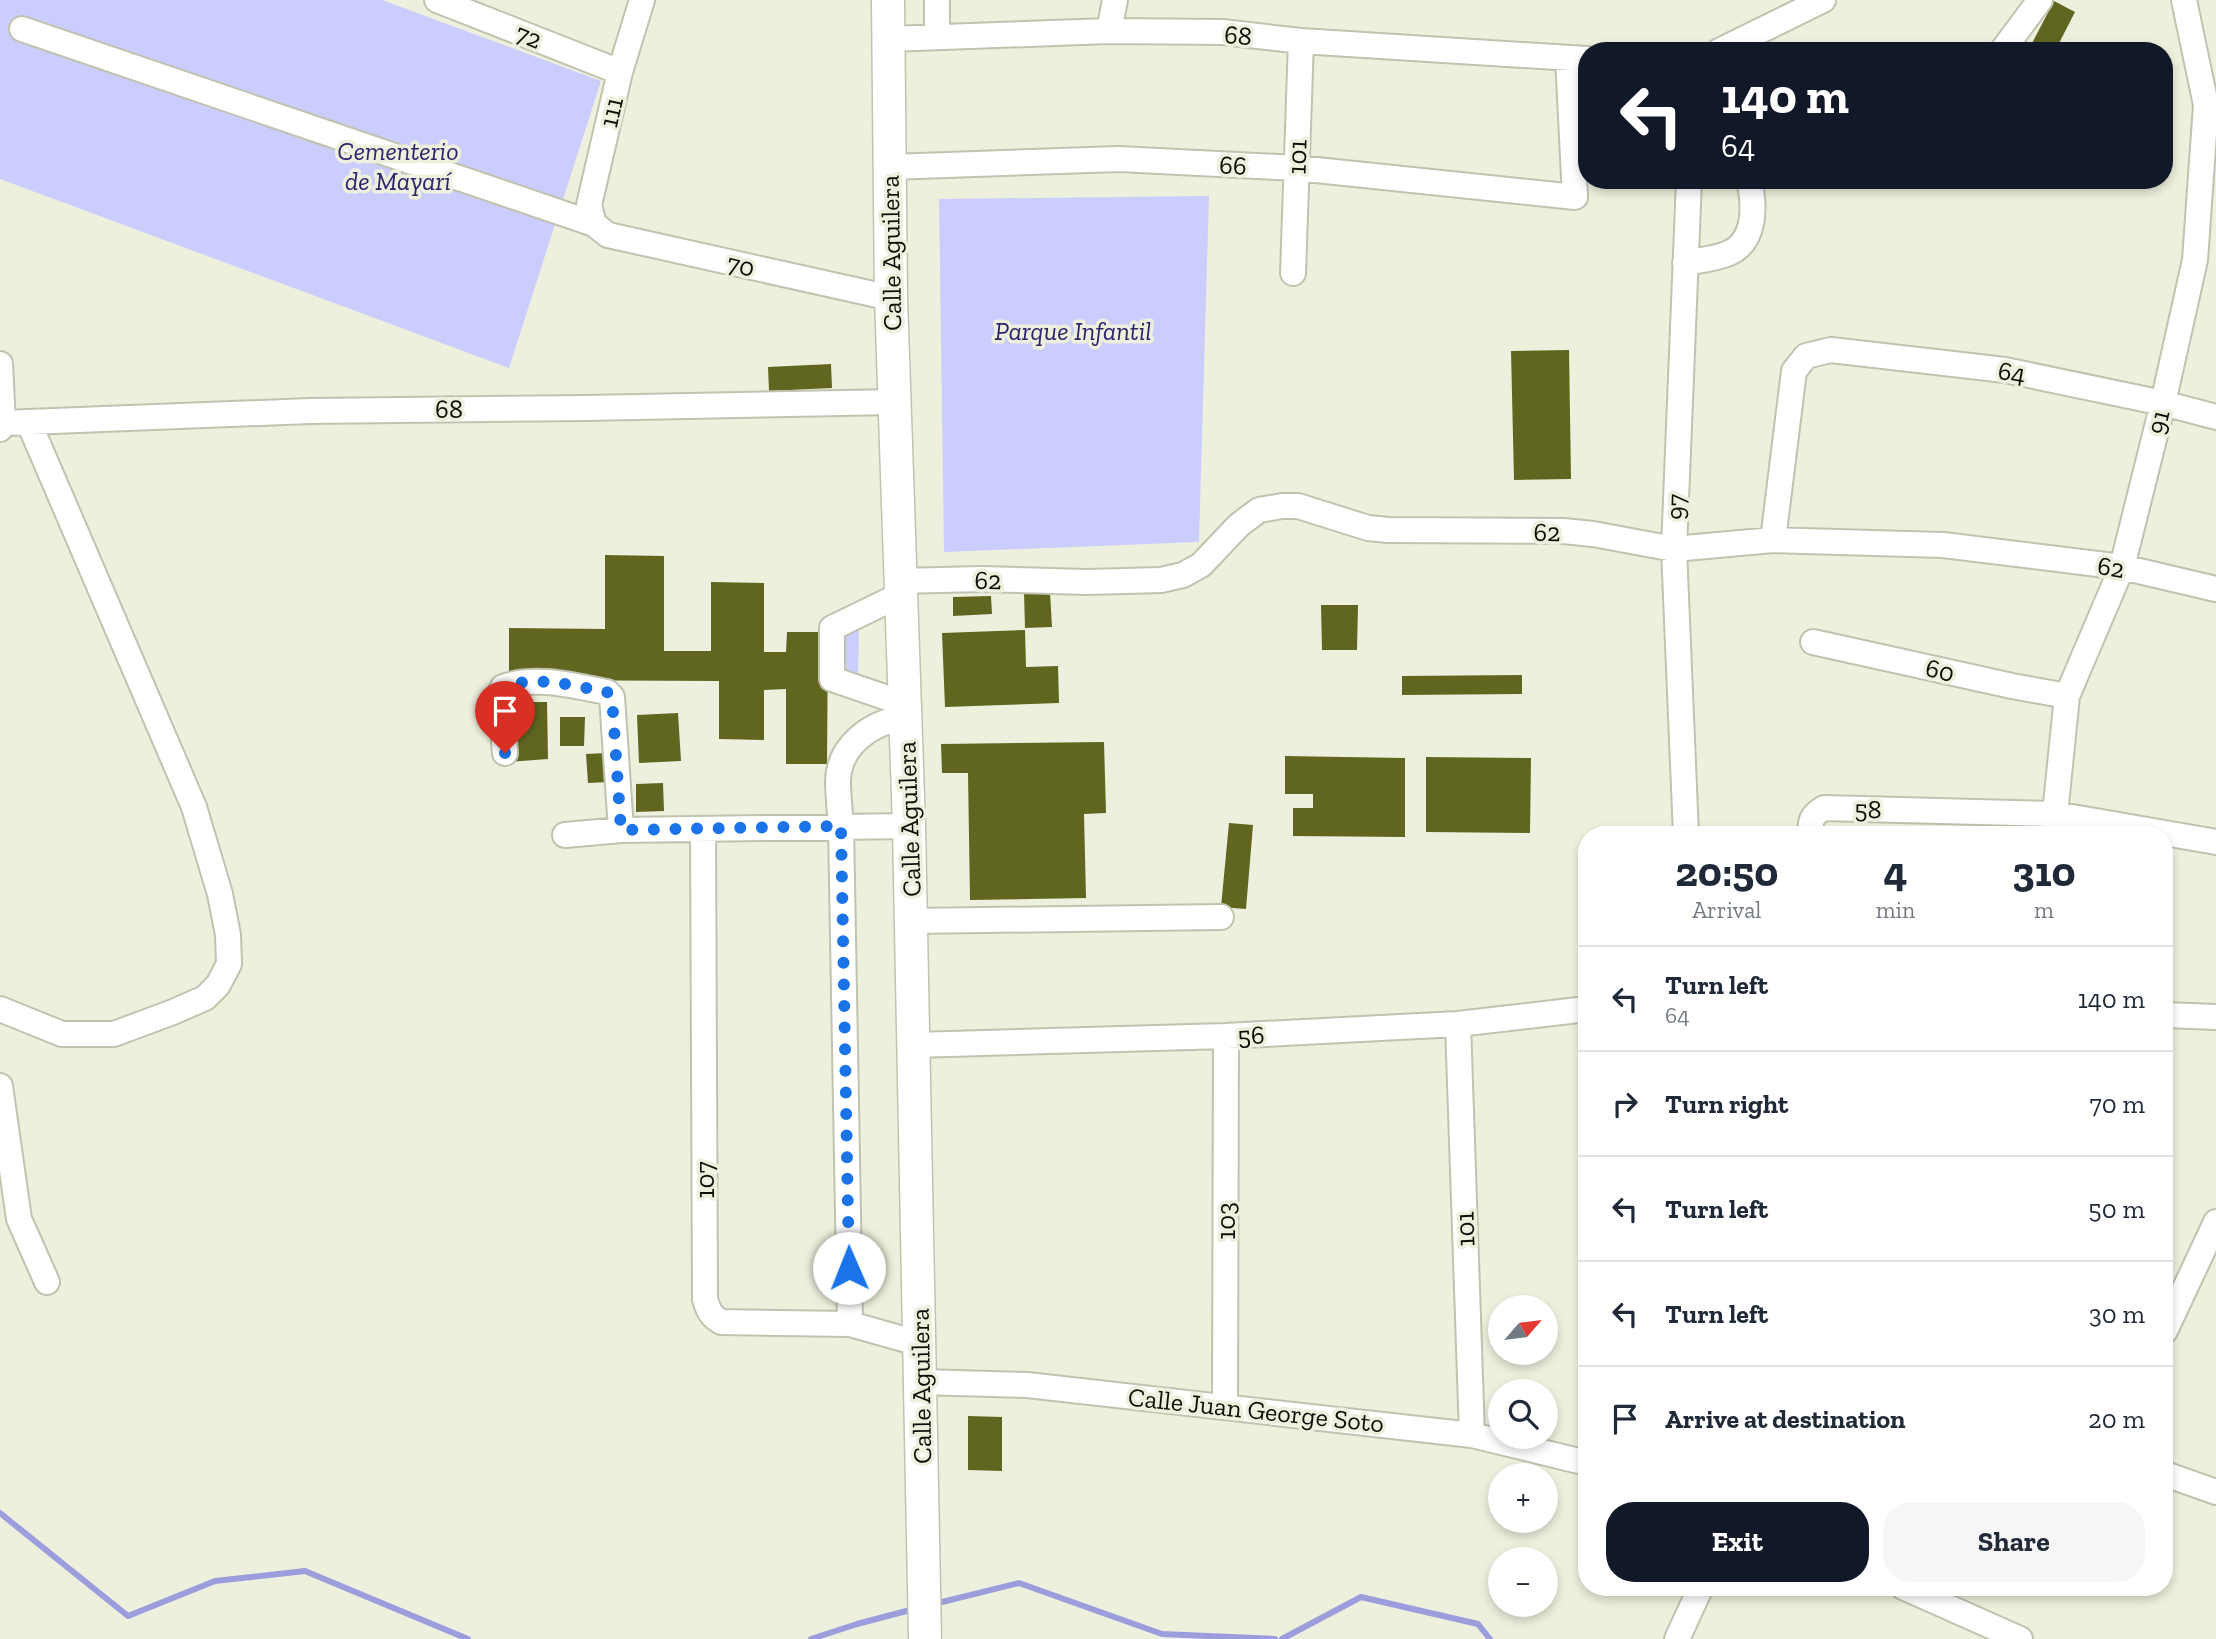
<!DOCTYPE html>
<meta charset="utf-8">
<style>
:root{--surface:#fff;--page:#f6f6f7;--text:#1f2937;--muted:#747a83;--line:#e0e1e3;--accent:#111827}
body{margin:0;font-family:"Zilla Slab",serif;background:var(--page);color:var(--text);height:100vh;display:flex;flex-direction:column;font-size:26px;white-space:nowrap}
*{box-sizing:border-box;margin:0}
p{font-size:23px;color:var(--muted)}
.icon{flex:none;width:38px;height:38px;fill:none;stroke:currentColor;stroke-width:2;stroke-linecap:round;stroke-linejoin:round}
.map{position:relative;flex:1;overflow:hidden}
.drawer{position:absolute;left:1578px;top:826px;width:595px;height:770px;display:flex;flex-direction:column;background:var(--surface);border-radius:28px;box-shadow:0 4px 10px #0003}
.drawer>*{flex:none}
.hud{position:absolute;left:1578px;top:42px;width:595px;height:147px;border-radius:28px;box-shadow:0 4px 10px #0003;background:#111827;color:#fff;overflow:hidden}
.needle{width:46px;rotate:62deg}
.fabs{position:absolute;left:1488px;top:1295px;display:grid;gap:14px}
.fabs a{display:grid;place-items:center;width:70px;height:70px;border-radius:50%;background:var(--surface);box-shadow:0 4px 10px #0003;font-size:35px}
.pin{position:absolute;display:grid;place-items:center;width:60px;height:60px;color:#fff;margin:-72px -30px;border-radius:50% 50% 50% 0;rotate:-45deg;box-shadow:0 0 7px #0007}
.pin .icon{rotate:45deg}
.me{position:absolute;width:77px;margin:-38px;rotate:359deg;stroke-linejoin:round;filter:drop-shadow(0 0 5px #0008)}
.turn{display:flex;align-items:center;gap:24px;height:147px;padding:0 28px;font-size:32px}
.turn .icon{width:91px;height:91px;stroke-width:2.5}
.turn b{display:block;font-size:49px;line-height:60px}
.eta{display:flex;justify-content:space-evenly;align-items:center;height:119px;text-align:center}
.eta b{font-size:42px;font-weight:700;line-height:49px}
.cta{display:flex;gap:14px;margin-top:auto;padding:14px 28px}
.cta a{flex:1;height:80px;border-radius:28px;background:var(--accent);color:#fff;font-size:28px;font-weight:700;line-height:80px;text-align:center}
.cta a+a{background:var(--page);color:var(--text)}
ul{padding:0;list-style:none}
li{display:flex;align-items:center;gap:21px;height:105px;padding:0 28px;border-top:2px solid var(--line)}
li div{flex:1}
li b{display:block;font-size:26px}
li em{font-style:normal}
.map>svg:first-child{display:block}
.green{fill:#cbcdfe}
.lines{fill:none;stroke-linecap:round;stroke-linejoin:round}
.stream{stroke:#9c9ddd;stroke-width:6}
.building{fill:#60661f}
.minor-casing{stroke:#c0c3b0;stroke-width:28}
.major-casing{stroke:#c0c3b0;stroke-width:35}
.minor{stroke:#fff;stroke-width:24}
.major{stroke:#fff;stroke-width:32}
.route{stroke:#1a73e8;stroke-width:12;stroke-dasharray:0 21.6}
.labels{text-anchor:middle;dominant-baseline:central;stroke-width:7;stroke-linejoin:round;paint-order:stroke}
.street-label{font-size:26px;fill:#0e0f09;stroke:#edf0dd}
.park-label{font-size:26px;font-style:italic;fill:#2e236e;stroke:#edf0dd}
</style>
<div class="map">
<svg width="2216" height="1639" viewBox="0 0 2216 1639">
<rect width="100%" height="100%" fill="#edf0dd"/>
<path class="green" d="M 0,0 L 382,0 L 601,81 L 509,368 L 0,179 Z
M 1209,196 L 1199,542 L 944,552 L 939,199 Z
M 859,626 L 858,678 L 838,674 L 837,638 Z"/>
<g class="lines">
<path class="stream" d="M 0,1513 L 128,1616 L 215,1581 L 305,1571 L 468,1639
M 934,1604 L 1019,1583 L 1162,1634 L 1275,1639
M 811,1639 L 857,1624 L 914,1609
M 1282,1639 L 1361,1597 L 1478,1624 L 1490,1639"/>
</g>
<path class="building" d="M 2054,1 L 2075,12 L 2055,51 L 2028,51 Z
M 1569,350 L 1571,479 L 1514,480 L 1511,351 Z
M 831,364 L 832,388 L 769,391 L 768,367 Z
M 605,555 L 664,556 L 664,651 L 711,651 L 711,582 L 764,583 L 764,652 L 786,652 L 787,632 L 828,632 L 827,764 L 786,764 L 786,689 L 764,690 L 764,740 L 719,739 L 719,681 L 509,680 L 509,628 L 605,629 Z
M 1050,592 L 1052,627 L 1025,628 L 1024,593 Z
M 991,596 L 992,614 L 953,616 L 953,597 Z
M 1321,605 L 1358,605 L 1357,650 L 1322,650 Z
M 1025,630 L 1026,667 L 1058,666 L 1059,703 L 945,707 L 942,633 Z
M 1522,675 L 1522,694 L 1402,695 L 1402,676 Z
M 504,702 L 547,702 L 548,759 L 507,762 Z
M 678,713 L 681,761 L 639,763 L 637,715 Z
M 560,717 L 585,717 L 584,746 L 560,746 Z
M 1104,742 L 1106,813 L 1084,814 L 1086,898 L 970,900 L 968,773 L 942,773 L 941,744 Z
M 607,753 L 608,782 L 588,783 L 586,754 Z
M 1285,756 L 1405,758 L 1405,837 L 1293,836 L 1293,808 L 1313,808 L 1313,794 L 1285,794 Z
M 1426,757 L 1531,758 L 1530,833 L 1426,832 Z
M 663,783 L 664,811 L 636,812 L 636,784 Z
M 1229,823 L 1253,825 L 1246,909 L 1221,907 Z
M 968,1416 L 1002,1417 L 1002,1471 L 968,1470 Z"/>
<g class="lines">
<defs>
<path id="minor" d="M 437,0 L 620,72
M 22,29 L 594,224 L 608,235 L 891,298
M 1109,31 L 1115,0
M 937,37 L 937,0
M 889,39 L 1109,31 L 1222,32 L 1301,41 L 1587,59
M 1719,51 L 1823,0
M 2002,51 L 2040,0
M 890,167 L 1119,159 L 1297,168 L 1575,197 L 1568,58
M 594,224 L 589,205 L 620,72 L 642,0
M 1685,263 C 1699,260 1716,259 1729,253 C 1756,241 1755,206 1749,180
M 1293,273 L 1301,41
M 0,364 L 3,423 L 0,429
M 3,423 L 310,411 L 586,408 L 895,402
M 1773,540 L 1794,371 L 1806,356 L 1831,350 L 2005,370 L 2163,403 L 2216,417
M 901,581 L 981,579 L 1087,582 L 1161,580 L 1183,575 L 1201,565 L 1239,525 L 1259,510 L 1282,506 L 1298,506 L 1368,528 L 1388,530 L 1563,531 L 1593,534 L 1674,549 L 1773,540 L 1943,545 L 2122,567 L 2216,589
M 902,594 L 832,628 L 832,679 L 905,704
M 1813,642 L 2012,686 L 2067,696
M 505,753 L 500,693 L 503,687 C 536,675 574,686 607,692 L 612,697 L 621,830
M 703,829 L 705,1299 C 708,1310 711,1316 721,1322 L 850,1324 L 921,1344
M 565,835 L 621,830 L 909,826
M 1686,835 L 1674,549 L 1689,180
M 1810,835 C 1810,820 1812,815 1824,808 L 2055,814 L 2216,842
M 2055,835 L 2055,814 L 2067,696 L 2122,567 L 2163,403 L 2195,260 L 2206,105 L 2184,0
M 911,921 L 1221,917
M 0,1009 L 62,1034 L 114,1034 L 173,1012 L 205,998 L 218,985 L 229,964 L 228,935 L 220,894 L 194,807 L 29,423
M 2165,1015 L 2216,1017
M 1458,1024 L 1472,1435
M 914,1045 L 1226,1036 L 1458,1024 L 1587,1009
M 0,1086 L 19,1219 L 47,1282
M 850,1324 L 841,826 C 840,811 838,796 838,781 C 839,745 872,721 906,718
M 2165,1331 L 2216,1222
M 920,1382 L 1027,1385 L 1472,1435 L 1587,1463
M 1225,1406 L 1226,1036
M 2165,1474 L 2216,1492
M 1903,1587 L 2020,1639
M 1677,1639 L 1701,1587"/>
<path id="major" d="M 888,0 L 891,298 L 909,826 L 925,1639"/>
</defs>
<use href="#minor" class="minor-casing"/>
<use href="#major" class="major-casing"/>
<use href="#minor" class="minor"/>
<use href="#major" class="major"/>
</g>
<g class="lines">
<path class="route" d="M 505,753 L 500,693 L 503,687 C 536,675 574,686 607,692 L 612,697 L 621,830 L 841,826 L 849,1268"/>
</g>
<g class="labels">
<g class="street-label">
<text transform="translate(1238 35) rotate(5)">68</text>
<text transform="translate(529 36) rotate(22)">72</text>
<text transform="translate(611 112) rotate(-77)">111</text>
<text transform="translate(1297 157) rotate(-88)">101</text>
<text transform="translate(1233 165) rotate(3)">66</text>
<text transform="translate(891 253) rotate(-91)">Calle Aguilera</text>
<text transform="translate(741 265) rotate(13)">70</text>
<text transform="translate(2012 372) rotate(10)">64</text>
<text x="449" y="409">68</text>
<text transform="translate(2158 422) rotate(-76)">91</text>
<text transform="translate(1676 507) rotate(-88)">97</text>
<text transform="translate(1547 532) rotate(1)">62</text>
<text transform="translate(2111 567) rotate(9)">62</text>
<text transform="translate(988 580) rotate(1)">62</text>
<text transform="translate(1940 670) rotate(13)">60</text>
<text transform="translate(1868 809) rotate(1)">58</text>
<text transform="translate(909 819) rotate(-92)">Calle Aguilera</text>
<text transform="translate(1251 1035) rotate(-3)">56</text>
<text transform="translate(705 1180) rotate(-90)">107</text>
<text transform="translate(1226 1221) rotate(-90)">103</text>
<text transform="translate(1465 1229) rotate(-92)">101</text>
<text transform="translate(921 1386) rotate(-91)">Calle Aguilera</text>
<text transform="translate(1256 1410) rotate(6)">Calle Juan George Soto</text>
</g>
<g class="park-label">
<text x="398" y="151">Cementerio<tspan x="398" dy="30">de Mayarí</tspan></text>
<text x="1073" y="331">Parque Infantil</text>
</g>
</g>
</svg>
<div class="fabs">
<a><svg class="needle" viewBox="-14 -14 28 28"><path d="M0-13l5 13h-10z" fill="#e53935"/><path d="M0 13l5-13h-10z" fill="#747a83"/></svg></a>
<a><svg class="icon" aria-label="search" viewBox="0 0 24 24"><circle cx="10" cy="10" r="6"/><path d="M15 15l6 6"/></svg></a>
<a>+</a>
<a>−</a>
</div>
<div class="pin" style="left:505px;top:753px;background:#d93025"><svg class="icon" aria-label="arrive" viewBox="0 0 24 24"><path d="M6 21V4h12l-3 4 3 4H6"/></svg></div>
<svg class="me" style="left:849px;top:1268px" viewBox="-20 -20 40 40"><circle r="19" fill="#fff"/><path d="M0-13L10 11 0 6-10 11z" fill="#1a73e8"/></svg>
<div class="hud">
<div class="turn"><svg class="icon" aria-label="left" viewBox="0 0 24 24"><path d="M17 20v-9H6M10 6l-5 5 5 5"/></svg><div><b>140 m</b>64</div></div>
</div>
<section class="drawer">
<div class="eta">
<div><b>20:50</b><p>Arrival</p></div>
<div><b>4</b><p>min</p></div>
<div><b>310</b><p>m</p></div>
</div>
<ul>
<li><svg class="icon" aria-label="left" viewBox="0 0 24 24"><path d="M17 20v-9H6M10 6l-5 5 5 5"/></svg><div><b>Turn left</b><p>64</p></div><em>140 m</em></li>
<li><svg class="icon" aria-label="right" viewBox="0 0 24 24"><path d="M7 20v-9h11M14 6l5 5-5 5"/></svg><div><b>Turn right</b></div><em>70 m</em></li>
<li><svg class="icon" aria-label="left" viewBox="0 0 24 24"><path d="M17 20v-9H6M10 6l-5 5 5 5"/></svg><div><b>Turn left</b></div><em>50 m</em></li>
<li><svg class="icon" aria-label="left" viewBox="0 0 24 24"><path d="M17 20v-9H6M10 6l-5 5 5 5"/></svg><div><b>Turn left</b></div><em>30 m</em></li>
<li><svg class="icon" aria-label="arrive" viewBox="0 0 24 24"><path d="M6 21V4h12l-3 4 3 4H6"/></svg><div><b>Arrive at destination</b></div><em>20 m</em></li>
</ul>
<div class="cta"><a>Exit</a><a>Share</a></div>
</section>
</div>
